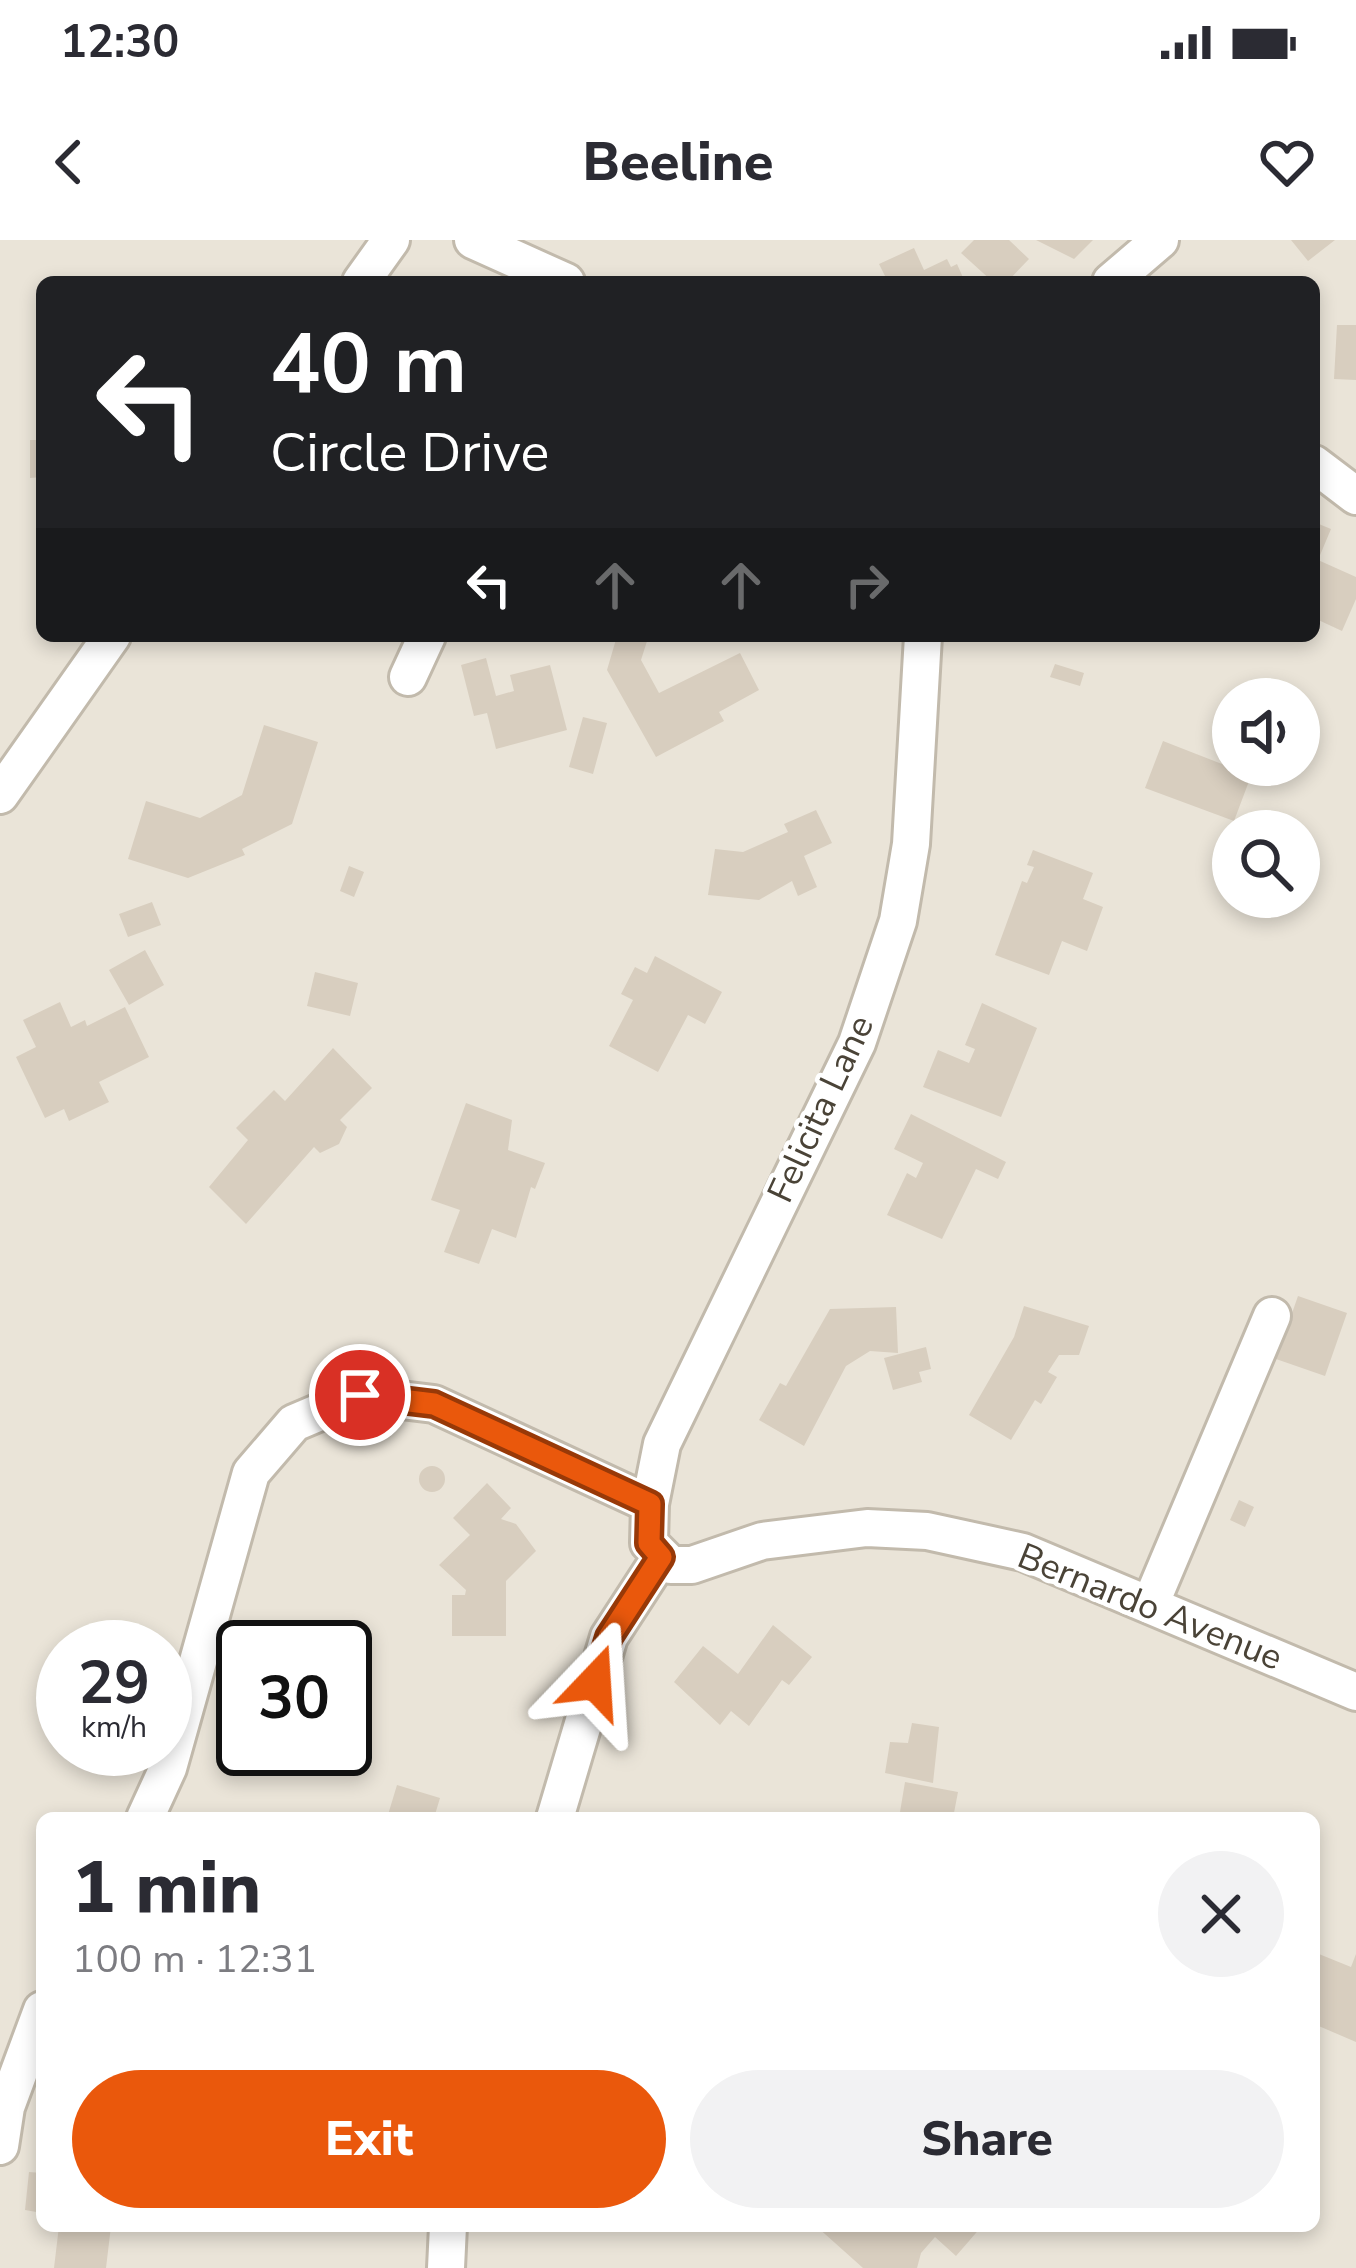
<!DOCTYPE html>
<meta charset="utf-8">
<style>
:root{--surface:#fff;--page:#f2f2f3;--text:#2b2b33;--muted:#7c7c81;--accent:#ea580c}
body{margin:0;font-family:"Nunito Sans",sans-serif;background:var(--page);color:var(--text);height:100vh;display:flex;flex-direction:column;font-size:45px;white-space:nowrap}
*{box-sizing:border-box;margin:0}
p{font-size:39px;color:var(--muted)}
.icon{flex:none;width:66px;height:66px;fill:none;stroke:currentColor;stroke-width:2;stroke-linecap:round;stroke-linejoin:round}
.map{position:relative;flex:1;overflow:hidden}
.panel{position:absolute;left:36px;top:1572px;width:1284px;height:420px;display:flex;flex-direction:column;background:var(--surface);border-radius:18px;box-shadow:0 6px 18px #0003}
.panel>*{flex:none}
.top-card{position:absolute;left:36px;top:36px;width:1284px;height:366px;border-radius:18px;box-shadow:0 6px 18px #0003;background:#202124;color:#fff;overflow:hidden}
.tools{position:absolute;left:1212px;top:438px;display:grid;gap:24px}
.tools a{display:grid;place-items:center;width:108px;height:108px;border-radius:50%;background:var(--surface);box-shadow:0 6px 18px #0003;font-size:60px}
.speed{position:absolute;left:36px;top:1380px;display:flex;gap:24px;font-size:60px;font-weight:700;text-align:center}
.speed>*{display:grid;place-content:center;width:156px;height:156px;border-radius:50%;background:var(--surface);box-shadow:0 6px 18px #0003;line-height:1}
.speed small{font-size:30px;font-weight:400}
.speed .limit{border:6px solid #111;border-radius:18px;background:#fff;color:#111}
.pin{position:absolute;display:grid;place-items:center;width:102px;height:102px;color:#fff;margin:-51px;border:6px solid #fff;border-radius:50%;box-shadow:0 3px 12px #0007}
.me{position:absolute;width:132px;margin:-66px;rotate:20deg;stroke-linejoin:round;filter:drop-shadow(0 0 9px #0008)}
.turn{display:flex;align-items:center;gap:42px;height:252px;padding:0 36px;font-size:54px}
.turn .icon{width:156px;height:156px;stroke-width:2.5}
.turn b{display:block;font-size:84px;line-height:102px}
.lanes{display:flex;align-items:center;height:114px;padding:0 36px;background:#0003;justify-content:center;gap:60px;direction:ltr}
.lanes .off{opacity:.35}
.round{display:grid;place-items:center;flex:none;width:126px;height:126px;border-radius:63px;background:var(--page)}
.headline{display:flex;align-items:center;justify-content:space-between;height:204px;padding:0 36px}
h1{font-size:72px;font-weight:800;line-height:90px}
.action{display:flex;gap:24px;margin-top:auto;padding:24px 36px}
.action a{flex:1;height:138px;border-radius:72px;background:var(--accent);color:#fff;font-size:48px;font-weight:800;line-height:138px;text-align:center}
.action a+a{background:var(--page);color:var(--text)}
.status{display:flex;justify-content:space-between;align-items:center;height:84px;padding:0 60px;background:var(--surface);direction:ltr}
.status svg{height:33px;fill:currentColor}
header{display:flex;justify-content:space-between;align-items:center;height:156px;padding:0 36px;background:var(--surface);font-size:54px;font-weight:800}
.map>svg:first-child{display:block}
.residential{fill:#eae4d8;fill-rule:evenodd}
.building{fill:#d8cebf}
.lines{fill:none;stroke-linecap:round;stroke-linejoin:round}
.minor-casing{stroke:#c2baac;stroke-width:42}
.minor{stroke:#fff;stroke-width:36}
.route-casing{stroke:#983908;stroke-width:30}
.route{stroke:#ea580c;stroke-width:21}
.labels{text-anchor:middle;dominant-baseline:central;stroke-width:9;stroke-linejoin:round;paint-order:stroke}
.street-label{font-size:36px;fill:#4a4337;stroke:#fff}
</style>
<div class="status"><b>12:30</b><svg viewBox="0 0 49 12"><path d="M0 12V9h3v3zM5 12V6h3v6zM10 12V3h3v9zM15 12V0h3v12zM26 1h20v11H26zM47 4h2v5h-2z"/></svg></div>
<header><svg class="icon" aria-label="back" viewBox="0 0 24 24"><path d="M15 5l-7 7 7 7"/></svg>Beeline<svg class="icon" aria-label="heart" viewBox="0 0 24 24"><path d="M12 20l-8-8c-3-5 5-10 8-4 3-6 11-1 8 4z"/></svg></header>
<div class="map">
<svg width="1356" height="2028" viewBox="0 0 1356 2028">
<rect width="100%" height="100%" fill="#f6f2ea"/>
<path class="residential" d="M 0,0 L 1356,0 L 1356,2028 L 0,2028 ZM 42,42 L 1314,42 L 1314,396 L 42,396 ZM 1233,459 L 1299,459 L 1299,525 L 1233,525 ZM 1233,591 L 1299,591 L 1299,657 L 1233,657 ZM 63,1407 L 165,1407 L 165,1509 L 63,1509 ZM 243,1407 L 345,1407 L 345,1509 L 243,1509 ZM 42,1578 L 1314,1578 L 1314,1986 L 42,1986 Z"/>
<path class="building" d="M 974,0 L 1009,0 L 1029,19 L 1007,42 L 993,42 L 961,13 Z
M 1036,0 L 1093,0 L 1074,19 Z
M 1291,0 L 1335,0 L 1308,21 Z
M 914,8 L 924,30 L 947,19 L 951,27 L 957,24 L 965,42 L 888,42 L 879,24 Z
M 1337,85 L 1356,85 L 1356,140 L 1334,139 Z
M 30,200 L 42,200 L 42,237 L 30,238 Z
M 1314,282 L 1331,289 L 1318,320 L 1356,337 L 1356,359 L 1342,391 L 1314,378 Z
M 617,396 L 648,398 L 641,420 L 659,453 L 740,413 L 759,450 L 719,472 L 724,481 L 656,517 L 607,430 Z
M 486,418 L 496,456 L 514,451 L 510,435 L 550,425 L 567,490 L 496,509 L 487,473 L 474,476 L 461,425 Z
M 1055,424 L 1084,433 L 1080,446 L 1050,437 Z
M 583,477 L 607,483 L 593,534 L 569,527 Z
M 264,485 L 318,502 L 292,584 L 242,609 L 245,615 L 188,638 L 128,619 L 146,561 L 200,578 L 242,555 Z
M 1163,501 L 1227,526 L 1233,512 L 1233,525 L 1254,528 L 1234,581 L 1145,548 Z
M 816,570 L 832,603 L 804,616 L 817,647 L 798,656 L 792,641 L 759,660 L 708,655 L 715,609 L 743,612 L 788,592 L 784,584 Z
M 1033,610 L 1093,633 L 1083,659 L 1103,667 L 1087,711 L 1062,701 L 1049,735 L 995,715 L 1022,641 L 1027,643 L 1034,627 L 1027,625 Z
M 349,626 L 364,632 L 354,657 L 340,651 Z
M 152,662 L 161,685 L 128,697 L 119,674 Z
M 145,710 L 164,745 L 129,765 L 109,730 Z
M 655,716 L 722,752 L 705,784 L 688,775 L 658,832 L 609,806 L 633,760 L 621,754 L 635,727 L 647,733 Z
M 315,732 L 358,743 L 350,776 L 307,766 Z
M 60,762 L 71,787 L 85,780 L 87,786 L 125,767 L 149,817 L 99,842 L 109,862 L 69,881 L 64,869 L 45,878 L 16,817 L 36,807 L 23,780 Z
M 982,763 L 1037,788 L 1001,877 L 923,847 L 938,810 L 969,823 L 975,809 L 965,805 Z
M 333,808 L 372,848 L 340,880 L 347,887 L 339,904 L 320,913 L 314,907 L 246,984 L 209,947 L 248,900 L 236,888 L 274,850 L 285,861 Z
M 466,863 L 512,880 L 508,910 L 545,923 L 535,949 L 531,947 L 516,998 L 492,989 L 479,1024 L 444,1012 L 460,970 L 431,960 Z
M 911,874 L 1006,922 L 998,939 L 976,929 L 942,999 L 887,975 L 907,933 L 916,938 L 923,923 L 894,909 Z
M 1298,1056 L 1347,1073 L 1325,1136 L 1276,1119 Z
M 1024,1066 L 1089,1086 L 1079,1115 L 1059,1115 L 1048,1132 L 1057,1137 L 1041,1164 L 1035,1160 L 1011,1200 L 969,1175 L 1014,1097 Z
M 896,1067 L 898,1113 L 870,1111 L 846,1126 L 804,1206 L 759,1180 L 780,1143 L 786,1146 L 830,1069 Z
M 926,1107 L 931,1129 L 919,1132 L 922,1142 L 893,1150 L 884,1118 Z
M419 1239a13 13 0 1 1 26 0a13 13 0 1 1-26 0Z
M 487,1243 L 511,1268 L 501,1279 L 516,1284 L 536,1311 L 506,1341 L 506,1396 L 452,1396 L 452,1355 L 465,1355 L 466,1350 L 439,1325 L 470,1295 L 453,1278 Z
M 1239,1260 L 1254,1267 L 1245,1287 L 1230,1280 Z
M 773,1385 L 812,1417 L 789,1445 L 782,1440 L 749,1486 L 731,1471 L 720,1485 L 674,1442 L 703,1406 L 738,1434 Z
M 912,1483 L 939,1487 L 933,1543 L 885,1533 L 890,1502 L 908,1503 Z
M 905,1542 L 958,1552 L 953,1578 L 899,1578 Z
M 397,1545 L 440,1558 L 434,1578 L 387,1578 Z
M 1314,1712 L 1351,1727 L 1356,1714 L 1356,1802 L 1314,1784 Z
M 29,1932 L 42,1933 L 42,1973 L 25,1970 Z
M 59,1986 L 111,1986 L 106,2028 L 54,2028 Z
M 816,1986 L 982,1986 L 956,2016 L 935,1997 L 921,2013 L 917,2028 L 863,2028 Z"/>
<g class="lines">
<defs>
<path id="minor" d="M 473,0 L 566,42
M 361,42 L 391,0
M 1111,42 L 1160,0
M 1314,224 L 1356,256
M 923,396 L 911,604 L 898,681 L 857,803 L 662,1204 L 650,1264 L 649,1303 L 671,1325 L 692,1325 L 762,1301 L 867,1288 L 927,1291 L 1023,1312 L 1356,1452
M 408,437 L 427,396
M 0,555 L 112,396
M 1150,1365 L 1272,1076
M 145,1578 L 168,1528 L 251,1233 L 294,1183 L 360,1155 L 434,1164 L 650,1264
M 555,1578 L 609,1397 L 661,1317
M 0,1906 L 6,1867 L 42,1770
M 446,2028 L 448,1986"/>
</defs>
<use href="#minor" class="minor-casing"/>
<use href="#minor" class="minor"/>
</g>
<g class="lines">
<defs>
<path id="route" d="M 360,1155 L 434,1164 L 650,1264 L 649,1303 L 661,1317 L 609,1397 L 595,1442"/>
</defs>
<use href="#route" class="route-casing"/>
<use href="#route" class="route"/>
</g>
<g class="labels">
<g class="street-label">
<text transform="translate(821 869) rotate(-65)">Felicita Lane</text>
<text transform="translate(1150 1367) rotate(22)">Bernardo Avenue</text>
</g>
</g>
</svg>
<div class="tools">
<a><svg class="icon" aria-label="sound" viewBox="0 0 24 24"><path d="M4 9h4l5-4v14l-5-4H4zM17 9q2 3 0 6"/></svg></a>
<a><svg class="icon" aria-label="search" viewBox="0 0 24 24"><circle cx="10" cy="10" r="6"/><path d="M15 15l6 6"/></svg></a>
</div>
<div class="speed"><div>29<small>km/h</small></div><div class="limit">30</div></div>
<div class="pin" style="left:360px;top:1155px;background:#d93025"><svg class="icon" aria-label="arrive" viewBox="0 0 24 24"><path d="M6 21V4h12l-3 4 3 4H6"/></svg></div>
<svg class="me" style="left:595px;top:1442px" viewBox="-20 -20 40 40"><path d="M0-17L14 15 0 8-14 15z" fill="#ea580c" stroke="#fff" stroke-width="4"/></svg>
<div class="top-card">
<div class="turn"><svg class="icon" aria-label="left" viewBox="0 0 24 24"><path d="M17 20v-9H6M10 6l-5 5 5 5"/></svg><div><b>40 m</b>Circle Drive</div></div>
<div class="lanes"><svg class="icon" aria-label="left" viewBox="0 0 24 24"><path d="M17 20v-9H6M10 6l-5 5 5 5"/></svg><svg class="icon off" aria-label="ahead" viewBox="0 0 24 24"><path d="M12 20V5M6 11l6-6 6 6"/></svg><svg class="icon off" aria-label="ahead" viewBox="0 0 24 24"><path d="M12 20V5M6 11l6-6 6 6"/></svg><svg class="icon off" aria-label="right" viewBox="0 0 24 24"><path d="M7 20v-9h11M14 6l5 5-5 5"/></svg></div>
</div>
<section class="panel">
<div class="headline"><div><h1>1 min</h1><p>100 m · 12:31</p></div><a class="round"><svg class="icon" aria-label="close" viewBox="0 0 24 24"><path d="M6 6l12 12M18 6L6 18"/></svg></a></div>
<div class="action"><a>Exit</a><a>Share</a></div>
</section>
</div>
